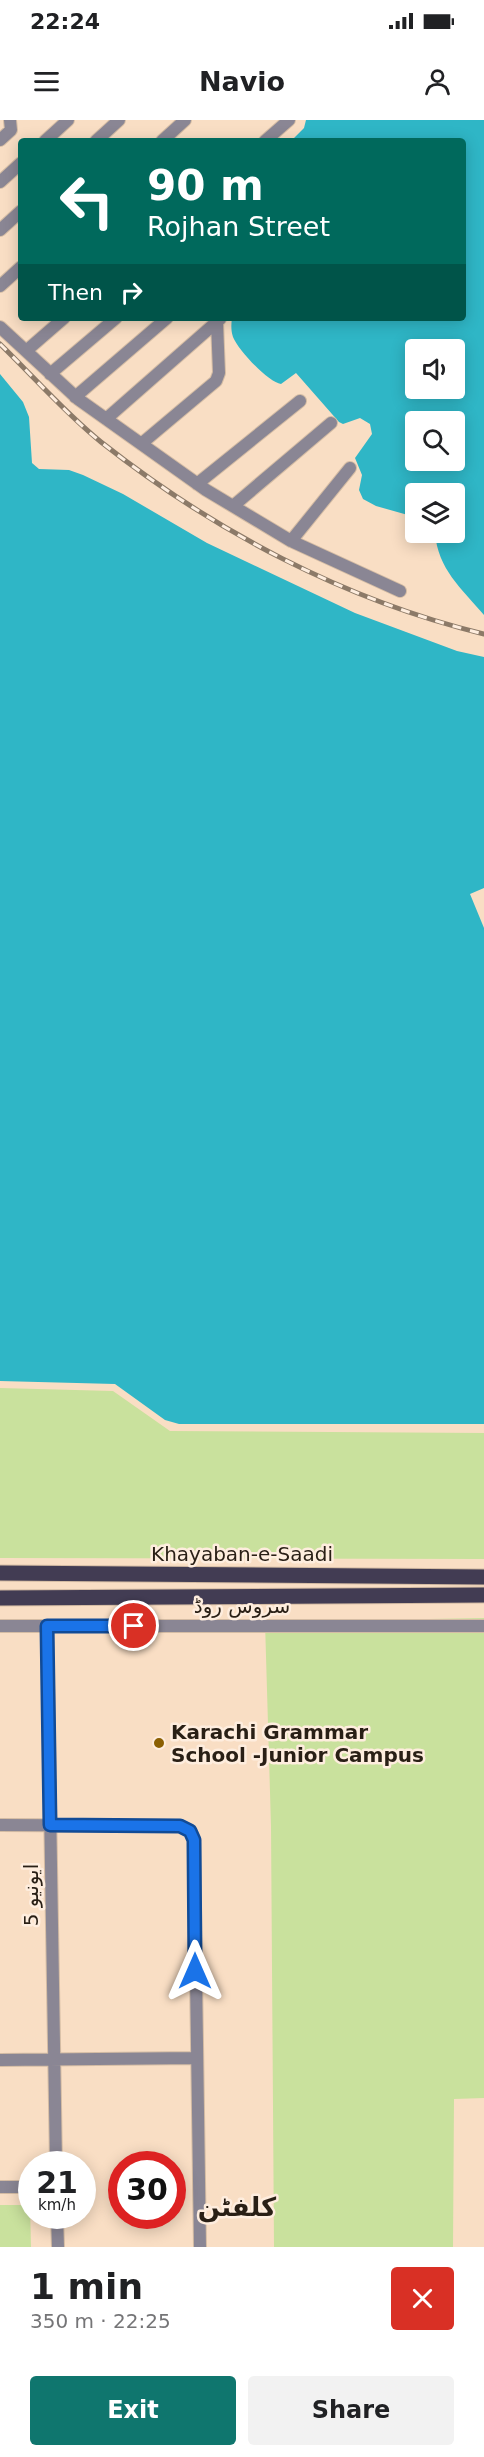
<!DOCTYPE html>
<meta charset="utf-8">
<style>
:root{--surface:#fff;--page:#f2f2f2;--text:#202124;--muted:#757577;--accent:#0f766e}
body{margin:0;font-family:"DejaVu Sans","Noto Naskh Arabic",sans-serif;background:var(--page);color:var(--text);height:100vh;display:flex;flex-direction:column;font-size:22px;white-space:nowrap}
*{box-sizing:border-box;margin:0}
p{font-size:20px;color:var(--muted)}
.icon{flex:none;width:33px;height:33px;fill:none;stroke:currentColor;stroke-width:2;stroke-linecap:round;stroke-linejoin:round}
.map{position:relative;height:2127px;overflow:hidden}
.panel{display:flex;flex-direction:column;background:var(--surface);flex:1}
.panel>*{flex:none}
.banner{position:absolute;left:18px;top:18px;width:448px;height:183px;border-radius:6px;box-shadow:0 3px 15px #0003;background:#00695c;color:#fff;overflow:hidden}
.buttons{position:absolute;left:405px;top:219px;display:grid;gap:12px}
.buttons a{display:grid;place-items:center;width:60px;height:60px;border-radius:6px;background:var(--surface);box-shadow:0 3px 15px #0003;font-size:30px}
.speed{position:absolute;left:18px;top:2031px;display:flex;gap:12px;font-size:30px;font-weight:700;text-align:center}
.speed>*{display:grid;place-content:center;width:78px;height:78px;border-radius:50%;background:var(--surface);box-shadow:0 3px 15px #0003;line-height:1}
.speed small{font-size:15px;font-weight:400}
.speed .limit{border:9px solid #d22;background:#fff;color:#111}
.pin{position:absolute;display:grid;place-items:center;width:51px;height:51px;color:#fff;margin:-26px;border:3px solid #fff;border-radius:50%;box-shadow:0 2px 6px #0007}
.me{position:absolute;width:66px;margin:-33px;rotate:0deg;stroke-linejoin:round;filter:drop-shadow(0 0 4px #0008)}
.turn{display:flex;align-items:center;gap:21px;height:126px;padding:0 30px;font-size:27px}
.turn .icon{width:78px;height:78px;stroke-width:2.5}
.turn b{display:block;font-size:42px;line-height:51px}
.then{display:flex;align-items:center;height:57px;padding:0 30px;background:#0003;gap:12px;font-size:22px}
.round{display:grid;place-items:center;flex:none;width:63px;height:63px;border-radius:6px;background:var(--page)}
.summary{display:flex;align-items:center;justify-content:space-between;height:102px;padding:0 30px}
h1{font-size:36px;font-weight:600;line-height:45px}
.cta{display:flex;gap:12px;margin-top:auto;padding:12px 30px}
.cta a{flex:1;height:69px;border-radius:6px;background:var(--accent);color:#fff;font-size:24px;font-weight:600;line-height:69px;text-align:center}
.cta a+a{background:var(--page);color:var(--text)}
.status{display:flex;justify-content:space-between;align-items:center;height:42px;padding:0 30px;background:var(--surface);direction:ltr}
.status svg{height:16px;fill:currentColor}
header{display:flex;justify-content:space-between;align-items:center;height:78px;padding:0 30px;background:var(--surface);font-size:27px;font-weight:600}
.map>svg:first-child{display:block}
.green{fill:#c9e19d}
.water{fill:#2fb6c6;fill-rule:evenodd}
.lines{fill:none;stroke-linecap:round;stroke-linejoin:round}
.street-casing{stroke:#d4bca4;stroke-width:14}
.primary-casing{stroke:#d4bca4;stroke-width:17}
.street{stroke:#8a8694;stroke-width:12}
.primary{stroke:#423c53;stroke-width:15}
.rail-casing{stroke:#8c7a68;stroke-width:5}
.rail{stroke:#feedde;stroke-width:3;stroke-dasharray:9;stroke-linecap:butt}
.route-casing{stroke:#114b97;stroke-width:15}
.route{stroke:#1a73e8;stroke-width:10}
.poi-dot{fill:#8b5f02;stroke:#feedde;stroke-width:2}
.labels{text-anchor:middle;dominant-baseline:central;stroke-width:5;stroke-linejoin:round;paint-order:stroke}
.street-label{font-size:20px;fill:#291f15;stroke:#feedde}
.poi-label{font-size:20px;font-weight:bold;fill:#291f15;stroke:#feedde;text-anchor:start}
.district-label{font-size:26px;font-weight:bold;fill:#291f15;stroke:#feedde}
</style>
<div class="status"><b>22:24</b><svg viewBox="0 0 49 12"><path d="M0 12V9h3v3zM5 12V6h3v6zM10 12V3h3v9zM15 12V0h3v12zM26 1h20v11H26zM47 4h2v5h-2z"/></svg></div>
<header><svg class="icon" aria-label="menu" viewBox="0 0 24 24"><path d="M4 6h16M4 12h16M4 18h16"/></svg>Navio<svg class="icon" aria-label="person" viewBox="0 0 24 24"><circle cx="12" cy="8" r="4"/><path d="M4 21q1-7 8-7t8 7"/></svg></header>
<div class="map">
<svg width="484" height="2127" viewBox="0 0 484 2127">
<rect width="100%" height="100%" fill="#f9dec4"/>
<path class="green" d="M 0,1268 L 113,1271 L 170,1311 L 484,1313 L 484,1439 L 0,1438 Z
M 484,1498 L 484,1978 L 454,1979 L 453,2127 L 274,2127 L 271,1706 L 265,1502 Z
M 0,2085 L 30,2085 L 31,2127 L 0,2127 Z"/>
<path class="water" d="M 306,0 L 484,0 L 484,495 C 461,468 438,449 435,413 L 454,412 L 454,374 L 416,374 L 415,397 L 376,386 L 363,379 L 359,370 L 362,355 L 355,338 L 372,314 L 370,304 L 360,298 L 343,304 L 339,302 L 296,253 L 281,264 C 269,263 238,230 233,217 C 231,211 231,205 232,198 L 464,198 L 464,21 L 291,21 L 304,8 ZM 416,230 L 454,230 L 454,268 L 416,268 ZM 416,302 L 454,302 L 454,340 L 416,340 Z
M 0,254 L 23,282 L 29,297 L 32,343 L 39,349 L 69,350 L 83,355 L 123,374 L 207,423 L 355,493 L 457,531 L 484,537 L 484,768 L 470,774 L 484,808 L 484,1304 L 179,1304 L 165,1300 L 115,1264 L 0,1261 Z"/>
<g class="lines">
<defs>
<path id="street" d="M 0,20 L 11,10 L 10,0
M 45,21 L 68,0
M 96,21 L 119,0
M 162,21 L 185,0
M 265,21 L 289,0
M 0,62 L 21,43
M 0,110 L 21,91
M 0,166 L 21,147
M 0,207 L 78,279 L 206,370 L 291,421 L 400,471
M 26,231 L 64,198
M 50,254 L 116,198
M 75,277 L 167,198
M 106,299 L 220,199
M 141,324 L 216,261 L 219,253 L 217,202
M 197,364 L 300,281
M 233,386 L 331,303
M 291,421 L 350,348
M 0,1506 L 484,1506
M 47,1506 L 56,2044
M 0,1705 L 180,1706 L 190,1711 L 194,1720 L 200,2127
M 0,1940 L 195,1938
M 0,2067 L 32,2067
M 57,2096 L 58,2127"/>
<path id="primary" d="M 0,1453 L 484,1457
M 0,1478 L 484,1475"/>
</defs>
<use href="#street" class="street-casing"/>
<use href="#primary" class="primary-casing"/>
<use href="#street" class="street"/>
<use href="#primary" class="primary"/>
<defs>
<path id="rail" d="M 0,224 C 33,256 65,293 101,322 C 214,411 344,480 484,514"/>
</defs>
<use href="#rail" class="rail-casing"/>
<use href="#rail" class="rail"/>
</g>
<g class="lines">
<defs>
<path id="route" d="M 134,1506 L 47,1506 L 50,1705 L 180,1706 L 190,1711 L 194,1720 L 195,1851"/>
</defs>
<use href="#route" class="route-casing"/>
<use href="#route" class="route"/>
</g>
<circle class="poi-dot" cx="159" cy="1623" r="6"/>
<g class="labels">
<g class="street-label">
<text x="242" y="1434">Khayaban-e-Saadi</text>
<text x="242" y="1486">سروس روڈ</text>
<text transform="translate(31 1775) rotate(-90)">ایونیو 5</text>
</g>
<g class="poi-label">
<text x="171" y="1612">Karachi Grammar<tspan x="171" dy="23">School -Junior Campus</tspan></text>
</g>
<g class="district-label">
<text x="237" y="2087">کلفٹن</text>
</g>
</g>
</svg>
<div class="buttons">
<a><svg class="icon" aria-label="sound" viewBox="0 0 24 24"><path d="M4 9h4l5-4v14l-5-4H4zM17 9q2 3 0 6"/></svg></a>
<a><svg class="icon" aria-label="search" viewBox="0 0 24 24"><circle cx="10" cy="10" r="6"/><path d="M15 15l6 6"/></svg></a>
<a><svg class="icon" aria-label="layers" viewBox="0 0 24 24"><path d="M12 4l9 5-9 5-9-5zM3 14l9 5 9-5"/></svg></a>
</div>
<div class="speed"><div>21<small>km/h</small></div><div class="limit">30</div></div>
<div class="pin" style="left:134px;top:1506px;background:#d93025"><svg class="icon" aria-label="arrive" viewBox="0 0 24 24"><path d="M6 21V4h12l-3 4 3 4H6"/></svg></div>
<svg class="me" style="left:195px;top:1851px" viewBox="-20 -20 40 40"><path d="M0-17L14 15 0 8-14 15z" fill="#1a73e8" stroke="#fff" stroke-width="4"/></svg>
<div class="banner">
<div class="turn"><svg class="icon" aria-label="left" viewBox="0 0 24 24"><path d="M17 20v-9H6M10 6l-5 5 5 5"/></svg><div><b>90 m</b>Rojhan Street</div></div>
<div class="then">Then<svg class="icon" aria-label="right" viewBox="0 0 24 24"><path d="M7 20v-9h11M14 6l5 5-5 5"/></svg></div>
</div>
</div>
<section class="panel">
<div class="summary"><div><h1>1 min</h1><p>350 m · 22:25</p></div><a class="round" style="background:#d93025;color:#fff"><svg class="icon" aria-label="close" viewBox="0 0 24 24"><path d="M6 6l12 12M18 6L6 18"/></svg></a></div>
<div class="cta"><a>Exit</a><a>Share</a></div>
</section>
